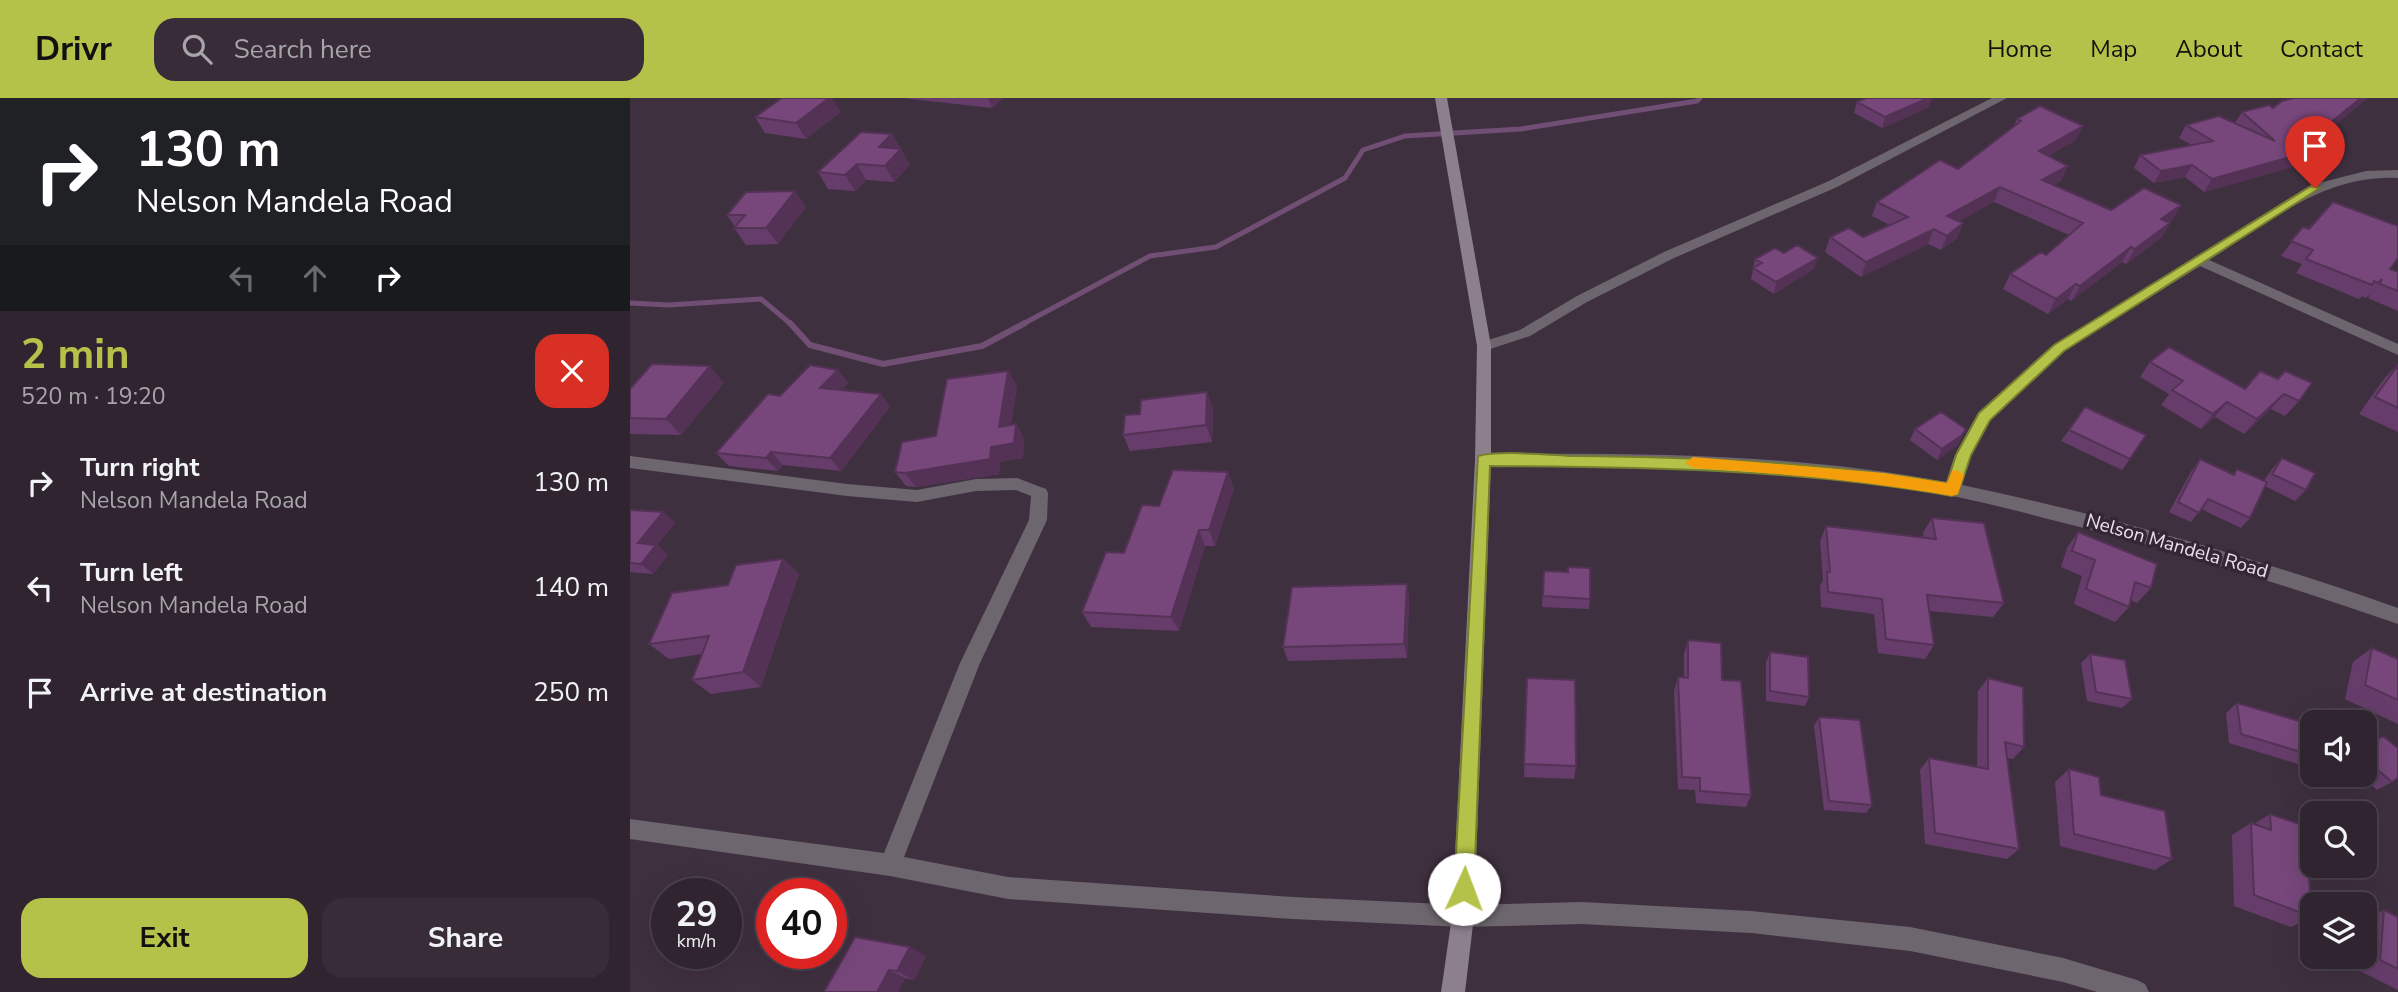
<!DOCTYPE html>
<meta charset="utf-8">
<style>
:root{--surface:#2f2430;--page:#372c38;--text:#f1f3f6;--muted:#a7a4ab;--line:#4a414c;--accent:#b5c249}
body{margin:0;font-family:"Nunito Sans",sans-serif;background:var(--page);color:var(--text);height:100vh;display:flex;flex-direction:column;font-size:26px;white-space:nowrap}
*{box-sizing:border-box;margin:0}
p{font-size:23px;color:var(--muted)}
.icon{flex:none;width:38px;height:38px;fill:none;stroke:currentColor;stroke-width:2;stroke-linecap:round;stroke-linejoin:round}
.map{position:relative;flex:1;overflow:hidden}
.sheet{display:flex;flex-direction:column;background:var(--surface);width:630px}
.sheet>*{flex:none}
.hud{background:#202124;color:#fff;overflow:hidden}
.controls{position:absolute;left:1670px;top:612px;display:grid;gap:14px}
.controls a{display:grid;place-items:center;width:77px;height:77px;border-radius:14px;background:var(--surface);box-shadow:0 7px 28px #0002,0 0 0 2px var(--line);font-size:35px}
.speed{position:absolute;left:21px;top:780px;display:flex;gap:14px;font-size:35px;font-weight:700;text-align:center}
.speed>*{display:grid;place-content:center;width:91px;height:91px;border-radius:50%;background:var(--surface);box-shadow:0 7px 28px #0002,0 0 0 2px var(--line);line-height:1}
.speed small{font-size:18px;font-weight:400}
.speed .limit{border:10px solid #d22;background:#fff;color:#111}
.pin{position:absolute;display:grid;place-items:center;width:60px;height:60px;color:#fff;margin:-72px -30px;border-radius:50% 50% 50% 0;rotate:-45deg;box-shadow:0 0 7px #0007}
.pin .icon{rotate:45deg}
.me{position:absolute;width:77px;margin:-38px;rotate:2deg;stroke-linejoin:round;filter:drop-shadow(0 0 5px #0008)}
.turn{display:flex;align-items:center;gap:24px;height:147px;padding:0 21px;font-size:32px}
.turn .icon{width:91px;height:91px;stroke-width:2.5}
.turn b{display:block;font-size:49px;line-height:60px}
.lanes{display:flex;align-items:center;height:66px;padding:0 21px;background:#0003;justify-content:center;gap:35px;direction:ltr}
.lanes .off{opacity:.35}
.round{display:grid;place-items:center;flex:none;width:74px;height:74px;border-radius:21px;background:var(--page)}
.overview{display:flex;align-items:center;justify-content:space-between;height:119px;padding:0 21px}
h1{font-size:42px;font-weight:700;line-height:52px;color:var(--accent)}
.primary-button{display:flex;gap:14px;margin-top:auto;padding:14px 21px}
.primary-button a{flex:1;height:80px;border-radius:21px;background:var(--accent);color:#111;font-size:28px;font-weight:700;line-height:80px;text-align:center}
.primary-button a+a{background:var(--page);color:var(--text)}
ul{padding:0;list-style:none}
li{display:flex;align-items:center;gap:21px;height:105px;padding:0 21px}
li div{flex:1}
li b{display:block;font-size:26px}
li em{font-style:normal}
header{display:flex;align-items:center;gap:42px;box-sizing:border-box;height:98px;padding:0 35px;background:var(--accent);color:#111}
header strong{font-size:33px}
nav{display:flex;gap:38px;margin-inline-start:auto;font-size:24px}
.search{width:490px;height:63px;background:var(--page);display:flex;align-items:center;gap:18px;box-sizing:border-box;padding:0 24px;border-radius:21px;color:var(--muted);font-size:26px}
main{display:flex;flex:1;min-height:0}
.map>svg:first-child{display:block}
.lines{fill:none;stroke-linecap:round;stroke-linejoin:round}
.stream-far1{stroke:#714e74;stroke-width:5}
.stream{stroke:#714e74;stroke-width:6}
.street{fill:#6d666e;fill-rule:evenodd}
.secondary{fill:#8c808c;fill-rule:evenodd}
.wall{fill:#663d6a}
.shaded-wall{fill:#533256}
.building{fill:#77477b;stroke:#533256;stroke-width:2}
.route{fill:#b5c249;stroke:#767e2f;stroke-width:2}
.slow{fill:#f59e0b}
.labels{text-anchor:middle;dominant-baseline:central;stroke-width:7;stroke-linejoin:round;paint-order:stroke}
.street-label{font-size:19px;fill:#eae0eb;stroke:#352636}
</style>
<header>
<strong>Drivr</strong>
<div class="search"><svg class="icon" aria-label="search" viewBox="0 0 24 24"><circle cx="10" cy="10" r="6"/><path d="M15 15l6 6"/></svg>Search here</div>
<nav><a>Home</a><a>Map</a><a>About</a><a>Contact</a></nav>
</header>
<main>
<section class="sheet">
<div class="hud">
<div class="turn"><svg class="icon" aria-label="right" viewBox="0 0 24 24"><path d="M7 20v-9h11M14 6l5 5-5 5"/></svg><div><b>130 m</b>Nelson Mandela Road</div></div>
<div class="lanes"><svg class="icon off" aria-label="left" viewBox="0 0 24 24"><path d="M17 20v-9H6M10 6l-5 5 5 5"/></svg><svg class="icon off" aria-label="ahead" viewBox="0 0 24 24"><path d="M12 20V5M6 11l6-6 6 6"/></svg><svg class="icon" aria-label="right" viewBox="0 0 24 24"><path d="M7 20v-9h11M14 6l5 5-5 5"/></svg></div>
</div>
<div class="overview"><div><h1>2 min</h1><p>520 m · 19:20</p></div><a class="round" style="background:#d93025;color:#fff"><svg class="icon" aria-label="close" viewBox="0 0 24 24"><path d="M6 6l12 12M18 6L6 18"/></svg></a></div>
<ul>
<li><svg class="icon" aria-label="right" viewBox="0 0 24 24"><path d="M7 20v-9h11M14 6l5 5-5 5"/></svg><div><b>Turn right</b><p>Nelson Mandela Road</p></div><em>130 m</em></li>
<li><svg class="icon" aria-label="left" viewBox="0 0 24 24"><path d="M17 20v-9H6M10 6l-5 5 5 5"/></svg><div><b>Turn left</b><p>Nelson Mandela Road</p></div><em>140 m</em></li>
<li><svg class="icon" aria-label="arrive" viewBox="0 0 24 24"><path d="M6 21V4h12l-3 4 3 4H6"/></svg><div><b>Arrive at destination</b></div><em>250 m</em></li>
</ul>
<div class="primary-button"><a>Exit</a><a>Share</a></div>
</section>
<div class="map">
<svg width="1768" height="894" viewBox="0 0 1768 894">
<rect width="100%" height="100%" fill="#3f3040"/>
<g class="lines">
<path class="stream-far1" d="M 0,205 L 39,207 L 131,201 L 162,227
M 391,227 L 520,158 L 586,149 L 715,80 L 733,52 L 775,38 L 891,31 L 1067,3 L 1070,0"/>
<path class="stream" d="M 160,225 L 180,247 L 253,266 L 352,248 L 395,225"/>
<path class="street" d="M 1362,0 L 1377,0 L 1207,89 L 1044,160 L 957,204 L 900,238 L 854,253 L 847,248 L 849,245 L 890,232 L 947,198 L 1034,154 L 1199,83 Z
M 1768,72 L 1768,80 C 1694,76 1638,125 1579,162 L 1768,246 L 1768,257 L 1570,168 L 1434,253 L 1360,323 L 1341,357 L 1332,387 C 1480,418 1626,460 1768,510 L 1768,526 C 1658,488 1548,453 1434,425 C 1381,411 1329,398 1275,389 C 1136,368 993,367 853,368 L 845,362 L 853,356 C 1007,355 1164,355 1316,384 L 1325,357 L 1348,315 L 1424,247 L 1681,87 L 1736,73 Z
M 0,358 L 217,386 L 287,392 L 346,381 L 387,380 L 416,391 L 418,395 L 417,422 L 350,565 L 274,759 L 378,779 L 663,799 L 833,807 L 952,804 L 1121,813 L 1280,829 L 1433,860 L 1507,882 L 1515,886 L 1519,894 L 1467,894 L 1433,884 L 1280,853 L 1121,835 L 952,826 L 833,829 L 663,821 L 378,801 L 260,778 L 0,741 L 0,721 L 254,755 L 330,565 L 399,422 L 401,398 L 386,392 L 346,393 L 287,404 L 217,398 L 0,370 Z"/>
<path class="secondary" d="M 805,0 L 817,0 L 861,248 L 861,362 L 844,818 L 835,894 L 811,894 L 822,818 L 845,362 L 847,248 Z"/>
</g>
<path class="wall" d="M 272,0 L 373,0 L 362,10 Z
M 1236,0 L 1302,0 L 1299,9 L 1252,30 L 1224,15 L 1227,4 Z
M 211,14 L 176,41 L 135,35 L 125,19 Z
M 1612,14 L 1689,39 L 1706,48 L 1697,61 L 1668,70 L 1665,68 L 1574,94 L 1555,79 L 1524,85 L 1504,70 L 1510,57 L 1562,47 L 1549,40 L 1556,27 L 1605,25 Z
M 1387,21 L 1446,42 L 1418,58 L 1438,68 L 1431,83 L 1423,87 L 1481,112 L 1551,107 L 1542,122 L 1538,125 L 1540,125 L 1531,140 L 1496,166 L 1492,164 L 1441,203 L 1438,201 L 1418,216 L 1373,191 L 1380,176 L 1416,157 L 1439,137 L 1364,104 L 1329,123 L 1333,125 L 1327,140 L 1311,152 L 1298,146 L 1231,179 L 1195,154 L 1200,139 L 1233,139 L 1260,127 L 1242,118 L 1247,104 L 1328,71 L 1383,29 Z
M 262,36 L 280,67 L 264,84 L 236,82 L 225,93 L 198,91 L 188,74 Z
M 165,93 L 176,109 L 148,146 L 116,147 L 104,130 L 105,129 L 97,117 Z
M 1673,129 L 1768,174 L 1768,213 L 1738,200 L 1740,196 L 1736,200 L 1732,198 L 1729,201 L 1666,175 L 1672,166 L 1651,158 Z
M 1154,155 L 1184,171 L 1144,196 L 1121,181 L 1125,161 Z
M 1520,264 L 1615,291 L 1630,273 L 1669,303 L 1655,318 L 1641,311 L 1614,336 L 1585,319 L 1571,331 L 1531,307 L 1539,296 L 1510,279 Z
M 1768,266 L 1768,334 L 1729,316 L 1754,281 Z
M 208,272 L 218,285 L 211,292 L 251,296 L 260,309 L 211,373 L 153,367 L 148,373 L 99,368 L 86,355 L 150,298 Z
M 378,273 L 387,288 L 381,327 L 386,326 L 394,341 L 393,360 L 370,364 L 369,376 L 286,389 L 276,388 L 265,374 Z
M 94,285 L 51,337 L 0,336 L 0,291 Z
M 577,294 L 583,311 L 582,344 L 500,353 L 493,337 L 510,316 Z
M 1285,331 L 1336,331 L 1327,348 L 1307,362 L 1280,342 Z
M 1439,332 L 1500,361 L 1492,372 L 1431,343 Z
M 1652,360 L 1676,392 L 1665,403 L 1635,388 L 1620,420 L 1611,430 L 1571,411 L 1561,424 L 1539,414 L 1562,372 L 1570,361 L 1602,376 L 1607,371 L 1634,383 L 1642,371 Z
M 604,390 L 585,448 L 575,448 L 549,533 L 461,529 L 452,514 L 529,408 Z
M 0,412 L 33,414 L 45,425 L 27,447 L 38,457 L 23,476 L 0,474 Z
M 1302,420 L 1374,505 L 1363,519 L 1299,513 L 1304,547 L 1295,561 L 1248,555 L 1244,516 L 1191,509 L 1190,488 L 1193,482 L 1190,443 L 1196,428 L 1294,440 L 1293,435 Z
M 1448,434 L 1521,490 L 1507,505 L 1500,502 L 1499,509 L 1485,524 L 1444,506 L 1452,478 L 1431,469 L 1437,450 Z
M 153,461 L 169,476 L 131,589 L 81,596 L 62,582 L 72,556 L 39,561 L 19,546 L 98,487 Z
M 914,473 L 960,501 L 959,511 L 912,509 Z
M 777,486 L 779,501 L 777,560 L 658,563 L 653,549 Z
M 1058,542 L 1092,582 L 1121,697 L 1116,709 L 1066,705 L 1065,692 L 1048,691 L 1044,593 L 1048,579 L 1054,580 L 1054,556 Z
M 1742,550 L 1768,561 L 1768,626 L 1715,601 L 1723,564 Z
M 1140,554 L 1179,599 L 1175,608 L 1136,603 L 1136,564 Z
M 1460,556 L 1502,601 L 1492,610 L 1457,603 L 1451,565 Z
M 897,580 L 946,668 L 944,681 L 894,679 Z
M 1358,580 L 1394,649 L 1383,661 L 1377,660 L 1389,751 L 1377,761 L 1295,746 L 1290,672 L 1299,660 L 1347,669 L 1348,593 Z
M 1607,605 L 1681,657 L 1668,666 L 1599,645 L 1596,615 Z
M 1189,619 L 1242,707 L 1236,715 L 1194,712 L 1184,628 Z
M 1753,638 L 1762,684 L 1747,692 L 1730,677 L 1734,677 L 1734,650 Z
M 1439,671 L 1471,697 L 1542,761 L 1525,772 L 1430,748 L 1425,684 Z
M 1640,716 L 1682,811 L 1682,819 L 1661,829 L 1604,808 L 1602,737 L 1621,725 L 1624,726 Z
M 1754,812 L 1768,819 L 1768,892 L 1726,871 L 1727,859 L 1734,859 L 1734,821 Z
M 296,858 L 284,882 L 275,880 L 268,894 L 194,894 Z"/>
<path class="shaded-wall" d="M 199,0 L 202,0 L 211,14 L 176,41 L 166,25 Z
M 358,0 L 373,0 L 362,10 Z
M 1298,0 L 1302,0 L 1299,9 L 1252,30 L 1255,19 Z
M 1731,0 L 1738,0 L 1677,50 L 1685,37 Z
M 1453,28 L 1446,42 L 1402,68 L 1409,53 Z
M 262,36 L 280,67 L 264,84 L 255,68 L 249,49 Z
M 1706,48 L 1697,61 L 1668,70 L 1677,57 Z
M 1674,55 L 1665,68 L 1574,94 L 1582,81 Z
M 227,66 L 236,82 L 225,93 L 215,77 Z
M 1562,67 L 1555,79 L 1524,85 L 1531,73 Z
M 1438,68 L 1431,83 L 1406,97 L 1412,82 Z
M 1370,89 L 1364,104 L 1312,132 L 1317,118 Z
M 165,93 L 176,109 L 148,146 L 136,130 Z
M 1551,107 L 1542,122 L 1522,136 L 1531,121 Z
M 1333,125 L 1327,140 L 1311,152 L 1317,138 Z
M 1540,125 L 1531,140 L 1496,166 L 1505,151 Z
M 1304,131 L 1298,146 L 1231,179 L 1236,164 Z
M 1501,149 L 1492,164 L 1441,203 L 1450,188 Z
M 1188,160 L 1184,171 L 1144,196 L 1146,184 Z
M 1446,186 L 1438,201 L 1418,216 L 1426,201 Z
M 80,268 L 94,285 L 51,337 L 36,321 Z
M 208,272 L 218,285 L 200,304 L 190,290 Z
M 378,273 L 387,288 L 378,343 L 369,329 Z
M 577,294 L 583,311 L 582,344 L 576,327 Z
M 251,296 L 260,309 L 211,373 L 200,360 Z
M 1654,296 L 1641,311 L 1614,336 L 1627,321 Z
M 1597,304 L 1585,319 L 1571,331 L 1583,316 Z
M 386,326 L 394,341 L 393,360 L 370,364 L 369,376 L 286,389 L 275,375 L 361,349 Z
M 1332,337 L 1327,348 L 1307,362 L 1312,351 Z
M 141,354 L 153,367 L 148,373 L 136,360 Z
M 598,374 L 604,390 L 585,448 L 579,432 Z
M 33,414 L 45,425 L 27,447 L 38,457 L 23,476 L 11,466 L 8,445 Z
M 569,432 L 575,448 L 549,533 L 541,519 Z
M 153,461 L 169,476 L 131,589 L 113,574 Z
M 777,486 L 779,501 L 777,560 L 774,546 Z
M 280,849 L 296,858 L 284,882 L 267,873 Z
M 259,872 L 275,880 L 268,894 L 247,894 Z"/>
<path class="building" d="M 152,0 L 199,0 L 166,25 L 125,19 Z
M 1236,0 L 1298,0 L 1255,19 L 1227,4 Z
M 1664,0 L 1731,0 L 1685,37 L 1706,48 L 1677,57 L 1674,55 L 1582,81 L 1562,67 L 1531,73 L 1510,57 L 1583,43 L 1556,27 L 1589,18 L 1645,43 L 1612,14 L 1639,7 L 1643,10 L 1652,3 Z
M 1410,8 L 1453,28 L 1409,53 L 1438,68 L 1412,82 L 1481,112 L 1514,90 L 1551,107 L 1531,121 L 1540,125 L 1505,151 L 1501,149 L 1450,188 L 1446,186 L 1426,201 L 1380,176 L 1411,154 L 1416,157 L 1453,125 L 1370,89 L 1317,118 L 1333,125 L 1317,138 L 1304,131 L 1236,164 L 1200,139 L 1219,130 L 1233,139 L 1278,119 L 1247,104 L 1310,62 L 1328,71 L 1391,23 L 1387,21 Z
M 231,34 L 262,36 L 249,49 L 271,51 L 255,68 L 227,66 L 215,77 L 188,74 Z
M 165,93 L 136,130 L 104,130 L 115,117 L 97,117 L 116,94 Z
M 1703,104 L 1768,128 L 1768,160 L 1760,171 L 1768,174 L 1768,193 L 1750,186 L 1752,181 L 1748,185 L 1744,183 L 1742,187 L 1676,161 L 1683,152 L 1661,143 L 1673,129 L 1679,131 Z
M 1167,147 L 1188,160 L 1146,184 L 1123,170 L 1132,165 L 1125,161 L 1145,150 L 1154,155 Z
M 1539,249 L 1615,291 L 1630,273 L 1648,281 L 1655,273 L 1682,285 L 1669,303 L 1654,296 L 1627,321 L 1597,304 L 1583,316 L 1542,292 L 1553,283 L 1520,264 Z
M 22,266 L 80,268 L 36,321 L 0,320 L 0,291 Z
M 180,267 L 208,272 L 190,290 L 251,296 L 200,360 L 141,354 L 136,360 L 86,355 L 138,296 L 150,298 Z
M 1768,267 L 1768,310 L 1745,299 Z
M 378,273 L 369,329 L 386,326 L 384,345 L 361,349 L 360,361 L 275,375 L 265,374 L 272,344 L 306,338 L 317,281 Z
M 577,294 L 576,327 L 493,337 L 495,317 L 510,316 L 511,302 Z
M 1455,309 L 1516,337 L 1500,361 L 1439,332 Z
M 1311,314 L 1336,331 L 1332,337 L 1312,351 L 1285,331 Z
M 1652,360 L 1685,375 L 1676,392 L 1642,376 Z
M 1570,361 L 1604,377 L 1607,371 L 1637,384 L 1620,420 L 1578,401 L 1569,415 L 1548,404 Z
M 543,372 L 598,374 L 579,432 L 569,432 L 541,519 L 452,514 L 476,454 L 494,455 L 512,407 L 529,408 Z
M 0,412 L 33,414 L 8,445 L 26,447 L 11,466 L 0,465 Z
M 1302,420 L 1354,425 L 1374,505 L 1297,497 L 1304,547 L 1256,541 L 1252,501 L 1198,494 L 1197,474 L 1200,474 L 1196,428 L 1306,441 Z
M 1448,434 L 1527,466 L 1521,490 L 1505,484 L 1499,509 L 1456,491 L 1465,462 L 1442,453 Z
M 153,461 L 113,574 L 62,582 L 79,538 L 19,546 L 42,495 L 98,487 L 106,467 Z
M 938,469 L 960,470 L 960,501 L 913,498 L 914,473 L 938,474 Z
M 777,486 L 774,546 L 653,549 L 662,489 Z
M 1058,542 L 1091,545 L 1092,582 L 1111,583 L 1121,697 L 1070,693 L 1070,680 L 1052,679 L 1048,579 L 1058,580 Z
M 1742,550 L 1768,561 L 1768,602 L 1735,587 Z
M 1140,554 L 1178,559 L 1179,599 L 1140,593 Z
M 1460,556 L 1495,562 L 1502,601 L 1466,594 Z
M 897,580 L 945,582 L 946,668 L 894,666 Z
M 1358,580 L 1393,589 L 1394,649 L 1375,644 L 1389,751 L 1305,735 L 1299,660 L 1358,671 Z
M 1607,605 L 1676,625 L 1681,657 L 1611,636 Z
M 1189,619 L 1230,622 L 1242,707 L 1199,703 Z
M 1753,638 L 1768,650 L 1768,680 L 1762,684 L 1734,660 L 1734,651 Z
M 1439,671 L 1469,679 L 1471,697 L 1535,713 L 1542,761 L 1444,736 Z
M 1640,716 L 1675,728 L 1682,819 L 1624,797 L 1621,725 L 1641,732 Z
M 1754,812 L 1768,819 L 1768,871 L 1750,862 Z
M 225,839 L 280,849 L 267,873 L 259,872 L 247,894 L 194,894 Z"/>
<path class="route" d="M 1681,88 L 1690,90 L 1434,253 L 1360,322 L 1341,357 L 1328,396 L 1322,398 C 1169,371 1015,369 860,368 L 844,791 L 841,798 L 834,801 L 826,798 L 824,791 L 848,358 C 869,352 919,357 944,358 C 1069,359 1193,364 1317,385 L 1326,357 L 1349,315 L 1424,247 Z"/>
<path class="slow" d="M 1063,359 L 1254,375 L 1317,385 L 1322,373 L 1327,372 L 1334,377 L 1328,396 L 1322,398 C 1236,383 1150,375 1063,370 L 1055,365 Z"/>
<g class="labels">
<g class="street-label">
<text transform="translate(1547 448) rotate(16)">Nelson Mandela Road</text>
</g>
</g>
</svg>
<div class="controls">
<a><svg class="icon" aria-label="sound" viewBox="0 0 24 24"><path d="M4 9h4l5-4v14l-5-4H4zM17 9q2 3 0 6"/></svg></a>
<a><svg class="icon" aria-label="search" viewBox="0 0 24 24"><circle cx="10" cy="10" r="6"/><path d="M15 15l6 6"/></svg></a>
<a><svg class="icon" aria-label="layers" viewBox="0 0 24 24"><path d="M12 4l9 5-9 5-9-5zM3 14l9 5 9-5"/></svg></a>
</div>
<div class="speed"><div>29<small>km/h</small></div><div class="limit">40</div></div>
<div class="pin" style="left:1685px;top:90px;background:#d93025"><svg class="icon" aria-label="arrive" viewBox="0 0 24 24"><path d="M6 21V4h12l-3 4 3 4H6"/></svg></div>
<svg class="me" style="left:834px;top:791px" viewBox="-20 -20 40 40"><circle r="19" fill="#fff"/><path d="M0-13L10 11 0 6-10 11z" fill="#b5c249"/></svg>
</div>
</main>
